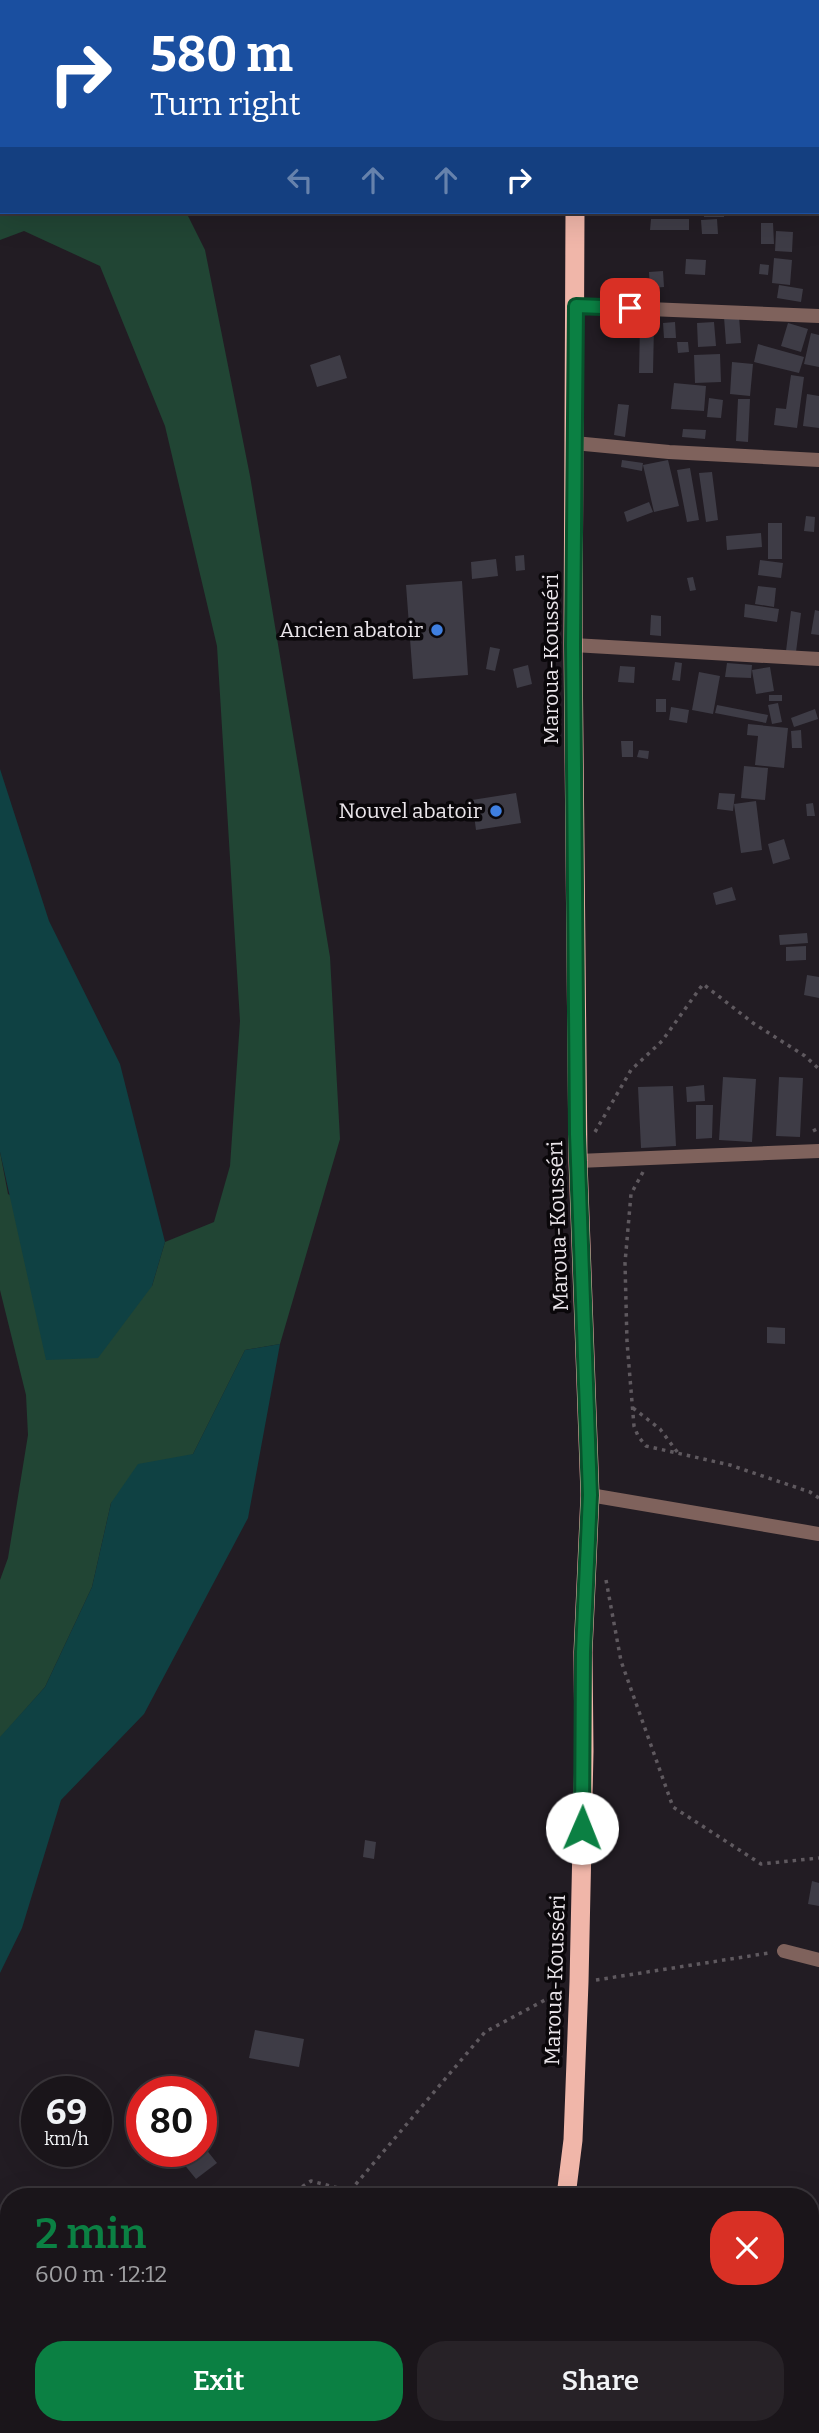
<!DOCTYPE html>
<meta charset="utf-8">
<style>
:root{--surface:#1a151a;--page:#272227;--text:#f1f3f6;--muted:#9f9fa2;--line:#383439;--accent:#0b8043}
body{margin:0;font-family:Bitter,serif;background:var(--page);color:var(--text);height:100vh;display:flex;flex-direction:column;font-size:26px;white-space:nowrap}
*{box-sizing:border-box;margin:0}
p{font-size:23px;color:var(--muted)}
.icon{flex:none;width:38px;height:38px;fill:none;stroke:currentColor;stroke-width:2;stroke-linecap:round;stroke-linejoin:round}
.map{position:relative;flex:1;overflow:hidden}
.panel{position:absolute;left:0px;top:2188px;width:819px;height:247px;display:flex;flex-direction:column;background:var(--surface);border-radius:28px 28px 0 0;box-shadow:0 7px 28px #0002,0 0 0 2px var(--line)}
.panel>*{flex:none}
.hud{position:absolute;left:0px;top:0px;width:819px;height:214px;box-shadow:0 7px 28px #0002,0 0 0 2px var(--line);background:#1a4fa0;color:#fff;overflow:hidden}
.speed{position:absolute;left:21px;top:2076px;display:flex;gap:14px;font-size:35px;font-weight:700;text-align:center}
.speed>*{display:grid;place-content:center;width:91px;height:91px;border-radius:50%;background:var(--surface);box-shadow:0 7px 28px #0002,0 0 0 2px var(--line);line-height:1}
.speed small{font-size:18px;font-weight:400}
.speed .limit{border:10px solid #d22;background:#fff;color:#111}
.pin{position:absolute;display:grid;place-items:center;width:60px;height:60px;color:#fff;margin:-30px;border-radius:14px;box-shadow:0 4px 10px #0006}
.me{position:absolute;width:77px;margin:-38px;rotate:1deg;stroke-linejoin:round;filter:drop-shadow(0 0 5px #0008)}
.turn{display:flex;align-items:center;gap:24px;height:147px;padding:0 35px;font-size:32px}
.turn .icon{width:91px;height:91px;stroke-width:2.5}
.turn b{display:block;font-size:49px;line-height:60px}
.lanes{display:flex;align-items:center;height:66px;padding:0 35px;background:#0003;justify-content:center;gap:35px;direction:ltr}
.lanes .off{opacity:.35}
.round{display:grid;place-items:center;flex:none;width:74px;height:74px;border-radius:28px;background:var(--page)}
.overview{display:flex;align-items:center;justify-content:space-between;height:119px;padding:0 35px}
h1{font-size:42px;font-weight:600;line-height:52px;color:var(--accent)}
.cta{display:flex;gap:14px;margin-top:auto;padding:14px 35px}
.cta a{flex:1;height:80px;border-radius:28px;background:var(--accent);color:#fff;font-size:28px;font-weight:600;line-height:80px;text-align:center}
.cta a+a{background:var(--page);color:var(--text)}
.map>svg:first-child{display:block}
.green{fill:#214534}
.water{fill:#0f4143}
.building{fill:#3e3c46}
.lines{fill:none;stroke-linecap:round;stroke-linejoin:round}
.path{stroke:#5f595f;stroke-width:3.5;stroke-dasharray:3.5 5;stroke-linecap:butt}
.minor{stroke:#7f625c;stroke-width:14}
.trunk{stroke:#f0b6a9;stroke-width:19}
.route-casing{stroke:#07532c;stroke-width:18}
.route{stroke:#0b8043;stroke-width:12}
.shop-dot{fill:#3f7fe0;stroke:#0a070a;stroke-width:2.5}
.labels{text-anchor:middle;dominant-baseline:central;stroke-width:7;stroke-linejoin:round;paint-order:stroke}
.poi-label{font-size:21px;fill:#ebe6eb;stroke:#0a070a;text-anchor:end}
.street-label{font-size:21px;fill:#ebe6eb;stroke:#0a070a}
</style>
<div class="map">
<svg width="819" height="2433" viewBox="0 0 819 2433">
<rect width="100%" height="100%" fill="#221c23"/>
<path class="green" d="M 0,0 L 35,2 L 2,2 L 2,212 L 186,212 L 205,250 L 250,476 L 330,957 L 340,1139 L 280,1344 L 245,1350 L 193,1454 L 111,1503 L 92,1587 L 45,1687 L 0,1738 L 0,1580 L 8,1558 L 28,1435 L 26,1395 L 0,1290 L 0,1152 L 8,1194 L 152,1286 L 165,1242 L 214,1222 L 230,1166 L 240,1021 L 217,646 L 165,426 L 100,266 L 24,231 L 0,240 Z"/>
<path class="water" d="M 0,769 L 49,921 L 120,1064 L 165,1242 L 152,1286 L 98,1358 L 46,1360 L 0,1152 Z
M 280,1344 L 248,1518 L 144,1714 L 61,1800 L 22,1928 L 0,1973 L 0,1737 L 45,1687 L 92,1587 L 111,1503 L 138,1464 L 193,1454 L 245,1350 Z
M 819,2303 L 819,2433 L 662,2433 L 664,2426 L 810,2426 L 810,2307 Z"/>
<path class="building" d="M 704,212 L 724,212 L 724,217 L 704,217 Z
M 651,219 L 689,219 L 689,230 L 650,230 Z
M 717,219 L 718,234 L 702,234 L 701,220 Z
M 761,223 L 773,223 L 774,244 L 761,244 Z
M 776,231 L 793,232 L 792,252 L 775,251 Z
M 774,258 L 792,260 L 790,285 L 772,283 Z
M 686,259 L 706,260 L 705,275 L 685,274 Z
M 760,264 L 769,265 L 768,275 L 759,274 Z
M 663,271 L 664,287 L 650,288 L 649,272 Z
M 779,285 L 803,289 L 801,302 L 777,298 Z
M 739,316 L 741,343 L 726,344 L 724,317 Z
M 675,322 L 676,338 L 664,338 L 663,323 Z
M 714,322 L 716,346 L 698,347 L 697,323 Z
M 788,323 L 808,329 L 801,352 L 781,346 Z
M 640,324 L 654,325 L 653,373 L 639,373 Z
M 811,333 L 819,335 L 819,367 L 804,364 Z
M 677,342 L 688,342 L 689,352 L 678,353 Z
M 758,344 L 804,357 L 799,373 L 754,362 Z
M 720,354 L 721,382 L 695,383 L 694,355 Z
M 340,355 L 347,378 L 317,387 L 310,365 Z
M 732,362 L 753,364 L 750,396 L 730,394 Z
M 791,375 L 804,377 L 797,428 L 774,425 L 776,408 L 786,409 Z
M 674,383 L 706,386 L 704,411 L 671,409 Z
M 807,394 L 819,396 L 819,428 L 803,426 Z
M 709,398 L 723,400 L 721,418 L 707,417 Z
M 738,399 L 750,399 L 748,442 L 736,441 Z
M 618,404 L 629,405 L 625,437 L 614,435 Z
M 683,429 L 706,430 L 705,439 L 682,437 Z
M 622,460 L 643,463 L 642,471 L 621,467 Z
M 668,460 L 679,506 L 654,512 L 643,465 Z
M 690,468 L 699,520 L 687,522 L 677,470 Z
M 712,472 L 718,520 L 706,522 L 699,473 Z
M 649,502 L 653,512 L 627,522 L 624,512 Z
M 806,516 L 815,517 L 814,532 L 804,531 Z
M 768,523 L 782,523 L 782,559 L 768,559 Z
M 761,533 L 762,547 L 727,550 L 726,536 Z
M 524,555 L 525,570 L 516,571 L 515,556 Z
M 496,559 L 498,576 L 472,579 L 471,562 Z
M 760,560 L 783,563 L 781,578 L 758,575 Z
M 693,577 L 696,590 L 690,591 L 687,578 Z
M 462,581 L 468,675 L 413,679 L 406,585 Z
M 758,586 L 776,588 L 774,607 L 755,604 Z
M 745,604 L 779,609 L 777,622 L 744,617 Z
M 815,610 L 819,611 L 819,635 L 811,634 Z
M 791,611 L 801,613 L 796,652 L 786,651 Z
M 651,615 L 661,616 L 661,636 L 650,635 Z
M 490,647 L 500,649 L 495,671 L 486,669 Z
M 675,662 L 682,663 L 680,681 L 672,680 Z
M 727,663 L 752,665 L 751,678 L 725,677 Z
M 528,665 L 532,684 L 517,688 L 513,669 Z
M 620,666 L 635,667 L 634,683 L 618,682 Z
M 770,667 L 774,691 L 756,694 L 752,670 Z
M 699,672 L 720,676 L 713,714 L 692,710 Z
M 769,695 L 782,695 L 782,701 L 769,701 Z
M 656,699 L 666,699 L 666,712 L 656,712 Z
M 778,703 L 782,722 L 772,724 L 768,705 Z
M 717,705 L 768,715 L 766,723 L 715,713 Z
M 671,707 L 689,710 L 687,723 L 669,720 Z
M 815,709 L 818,719 L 794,727 L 791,718 Z
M 748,724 L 788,728 L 784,768 L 755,765 L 758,736 L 747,735 Z
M 801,730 L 802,748 L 792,748 L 791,731 Z
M 621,741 L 633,741 L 633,757 L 622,757 Z
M 639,750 L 649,751 L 648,759 L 637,757 Z
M 744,766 L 768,768 L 765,800 L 741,798 Z
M 516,793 L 521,823 L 476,830 L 472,800 Z
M 719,793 L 735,794 L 733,811 L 717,809 Z
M 756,801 L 762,850 L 741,853 L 734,804 Z
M 813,803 L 815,816 L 807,816 L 806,804 Z
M 784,839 L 790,859 L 773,864 L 768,844 Z
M 732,887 L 736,900 L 716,905 L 713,893 Z
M 807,933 L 808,943 L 780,945 L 779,935 Z
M 806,946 L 806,960 L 786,961 L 786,947 Z
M 807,975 L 819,977 L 819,998 L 804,995 Z
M 723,1077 L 756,1079 L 752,1142 L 719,1140 Z
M 779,1077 L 803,1078 L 800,1137 L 776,1136 Z
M 704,1085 L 705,1101 L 687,1102 L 686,1087 Z
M 673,1086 L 676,1146 L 641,1148 L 638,1087 Z
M 696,1105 L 713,1105 L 712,1138 L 696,1139 Z
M 767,1327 L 785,1328 L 785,1344 L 767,1343 Z
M 365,1840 L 376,1842 L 374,1859 L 363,1857 Z
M 812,1881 L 819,1883 L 819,1906 L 808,1904 Z
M 255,2030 L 304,2039 L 299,2067 L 249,2058 Z
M 77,2083 L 88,2091 L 70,2091 Z
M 201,2143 L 217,2163 L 196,2179 L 179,2158 L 188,2151 L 201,2151 Z"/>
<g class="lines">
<path class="path" d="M 813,1131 L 819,1128
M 595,1132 L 631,1070 L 662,1041 L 703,984 L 753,1023 L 805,1056 L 819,1069
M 643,1172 L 631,1194 L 625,1263 L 627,1342 L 634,1426 L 638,1436 L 646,1446 L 730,1465 L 810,1492 L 819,1498
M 633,1408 L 660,1429 L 678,1453
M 606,1580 L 621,1661 L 673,1807 L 761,1864 L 819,1858
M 596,1980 L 769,1953
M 288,2196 L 311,2181 L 350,2191 L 485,2032 L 560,1992"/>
<path class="minor" d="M 747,2 L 766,0
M 817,151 L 819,151
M 576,306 L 819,316
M 574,443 L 669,452 L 819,460
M 573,645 L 819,659
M 578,1161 L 819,1151
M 590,1495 L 819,1534
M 784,1951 L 819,1960"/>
<path class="trunk" d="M 574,0 L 574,2
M 566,2196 L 573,2140 L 579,1982 L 584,1751 L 583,1652 L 590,1495 L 578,1161 L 573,645 L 575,212
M 535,2433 L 536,2426"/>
</g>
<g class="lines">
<defs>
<path id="route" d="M 582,1828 L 583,1652 L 590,1495 L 577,1134 L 573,645 L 576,306 L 630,308"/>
</defs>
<use href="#route" class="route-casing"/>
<use href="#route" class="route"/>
</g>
<g class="shop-dot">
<circle cx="437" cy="630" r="7"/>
<circle cx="496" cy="811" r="7"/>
</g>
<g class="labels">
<g class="poi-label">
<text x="423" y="630">Ancien abatoir</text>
<text x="482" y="811">Nouvel abatoir</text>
</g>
<g class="street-label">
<text transform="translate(551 659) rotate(-90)">Maroua-Kousséri</text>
<text transform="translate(558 1226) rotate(-92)">Maroua-Kousséri</text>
<text transform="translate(555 1980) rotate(-88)">Maroua-Kousséri</text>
</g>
</g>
</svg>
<div class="speed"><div>69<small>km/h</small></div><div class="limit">80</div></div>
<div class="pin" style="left:630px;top:308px;background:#d93025"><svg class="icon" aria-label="arrive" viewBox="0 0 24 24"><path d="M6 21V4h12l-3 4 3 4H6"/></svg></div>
<svg class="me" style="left:582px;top:1828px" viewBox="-20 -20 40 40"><circle r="19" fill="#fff"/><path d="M0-13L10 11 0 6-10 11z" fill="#0b8043"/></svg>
<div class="hud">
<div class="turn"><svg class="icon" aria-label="right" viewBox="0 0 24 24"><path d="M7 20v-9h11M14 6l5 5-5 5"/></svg><div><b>580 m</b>Turn right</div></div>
<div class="lanes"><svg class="icon off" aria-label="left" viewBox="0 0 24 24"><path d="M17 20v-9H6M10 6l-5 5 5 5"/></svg><svg class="icon off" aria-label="ahead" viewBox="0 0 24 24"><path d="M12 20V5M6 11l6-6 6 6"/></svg><svg class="icon off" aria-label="ahead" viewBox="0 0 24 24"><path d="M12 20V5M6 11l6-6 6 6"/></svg><svg class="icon" aria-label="right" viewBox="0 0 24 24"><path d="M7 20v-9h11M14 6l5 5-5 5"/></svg></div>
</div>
<section class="panel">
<div class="overview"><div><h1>2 min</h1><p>600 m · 12:12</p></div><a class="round" style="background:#d93025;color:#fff"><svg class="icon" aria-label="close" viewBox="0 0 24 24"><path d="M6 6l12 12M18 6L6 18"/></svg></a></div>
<div class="cta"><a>Exit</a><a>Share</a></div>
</section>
</div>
